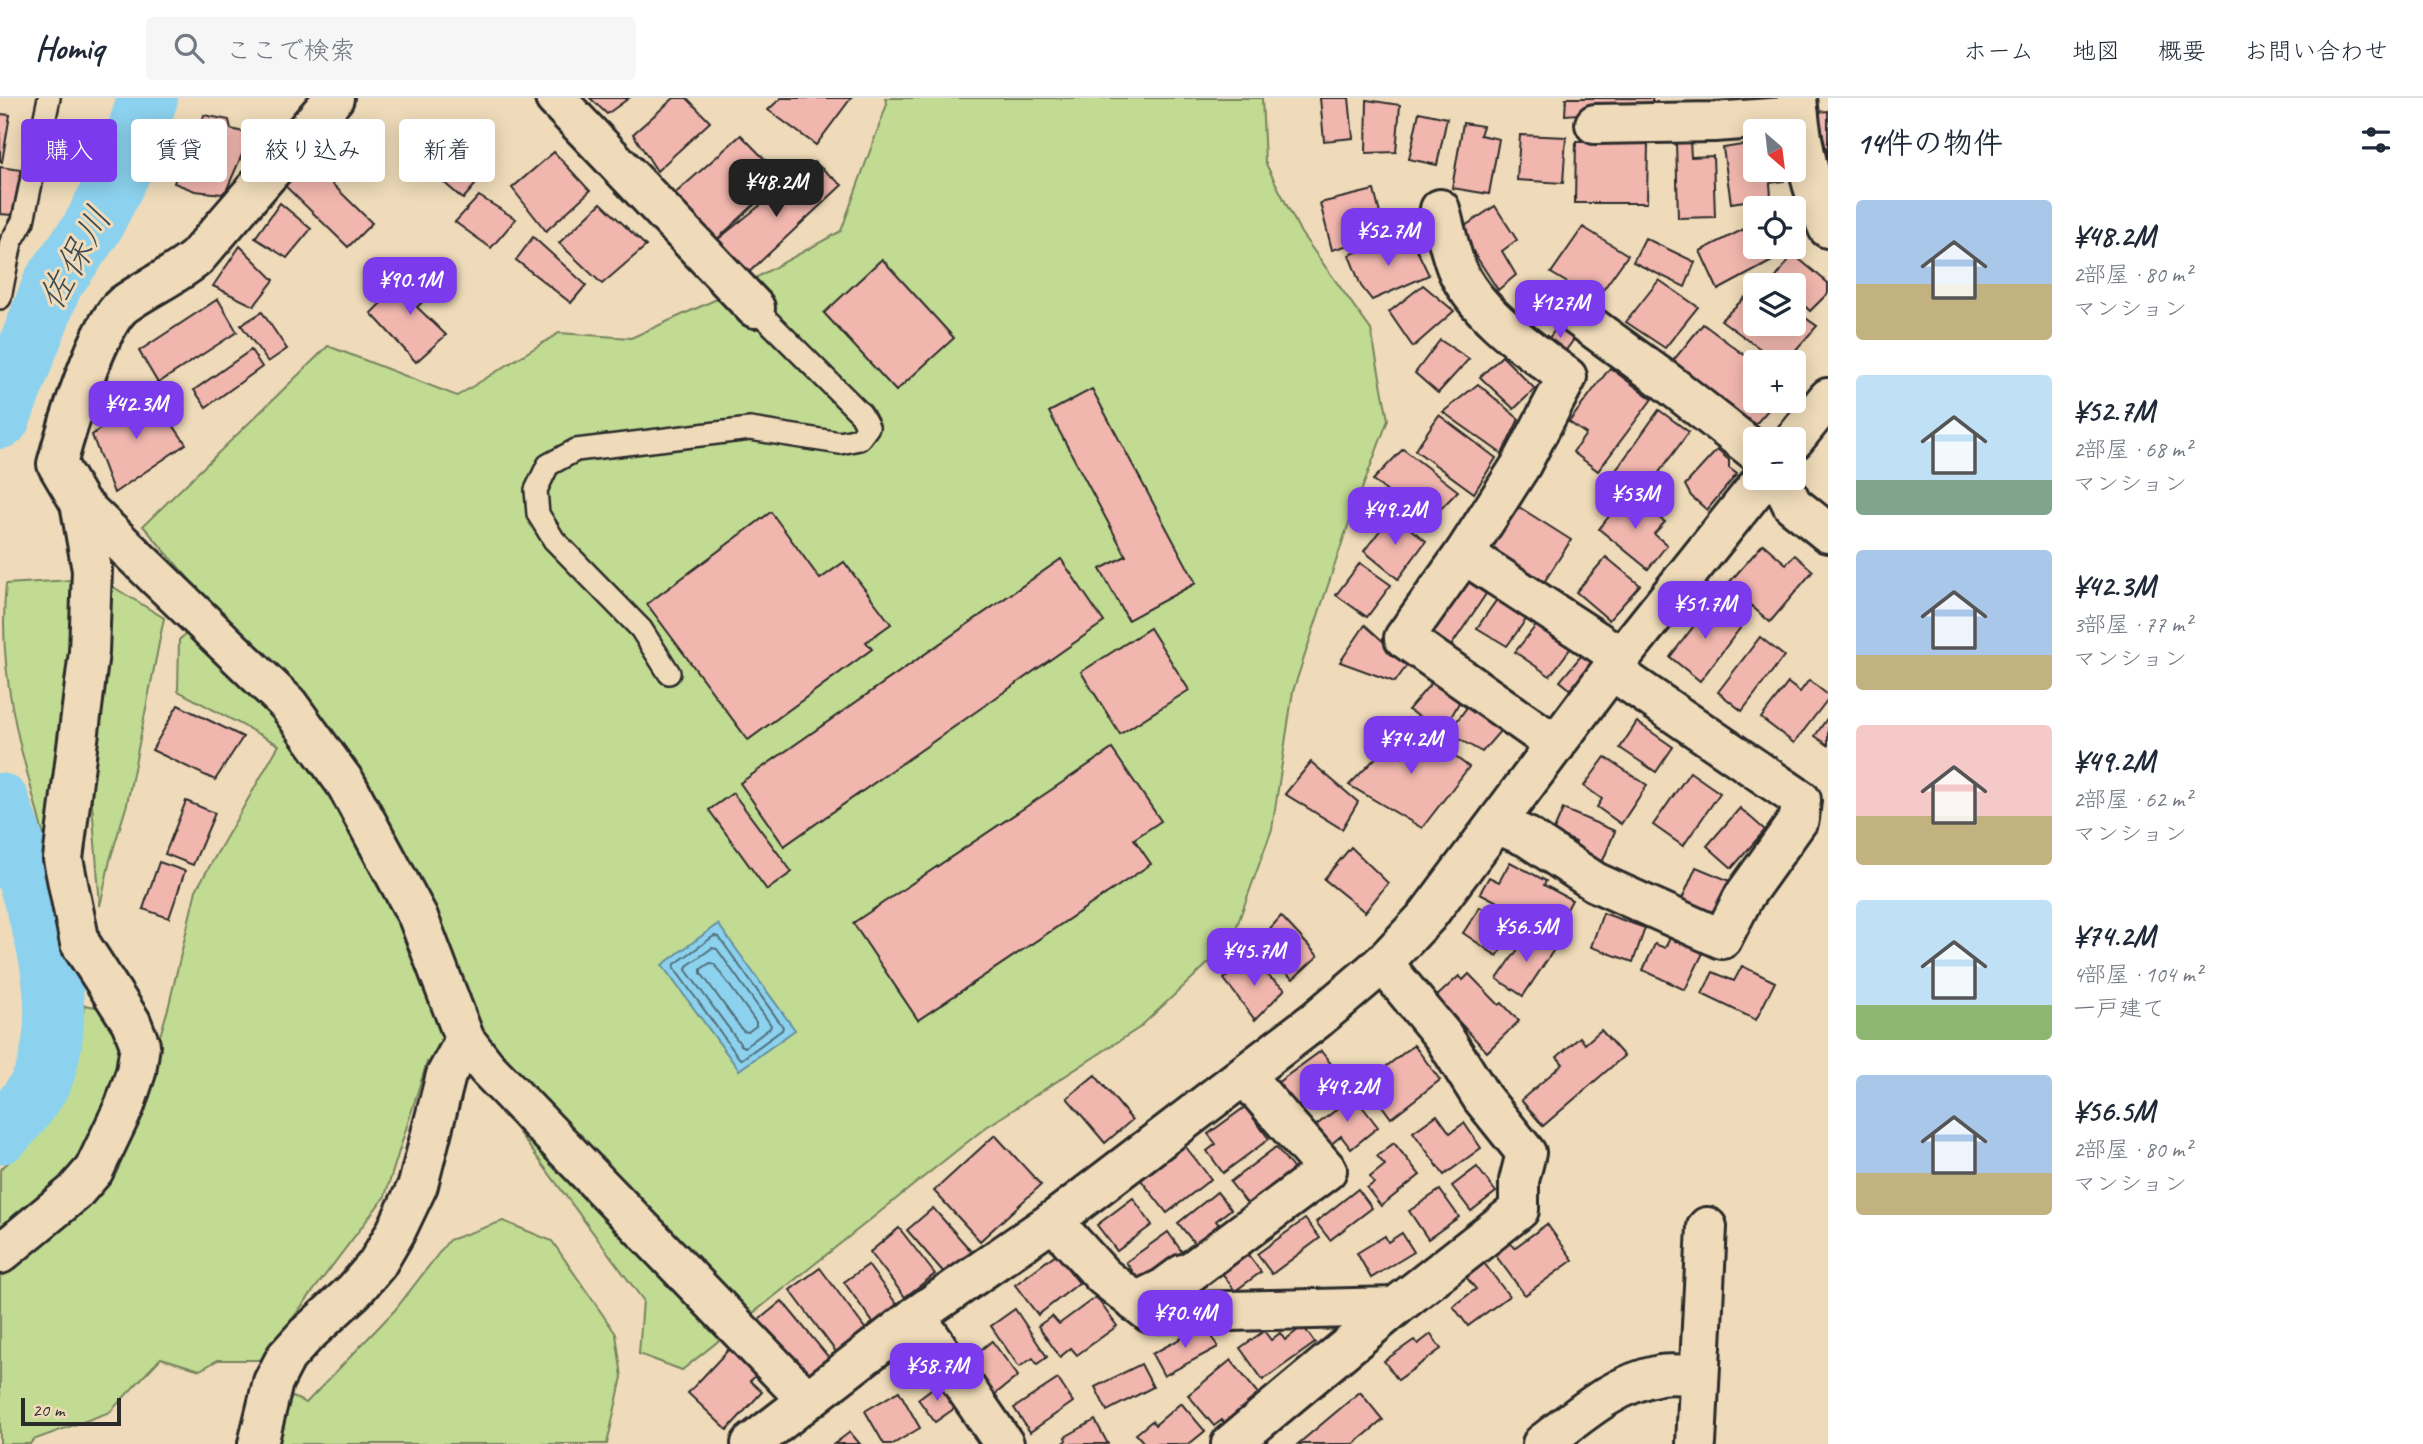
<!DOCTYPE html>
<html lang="ja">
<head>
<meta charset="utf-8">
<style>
  :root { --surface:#fff; --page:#f6f6f7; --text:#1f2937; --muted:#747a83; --line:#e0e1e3; --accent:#7c3aed }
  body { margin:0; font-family:Caveat,"Klee One",sans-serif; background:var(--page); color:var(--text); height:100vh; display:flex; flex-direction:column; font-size:26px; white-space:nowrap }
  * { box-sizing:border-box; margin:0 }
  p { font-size:23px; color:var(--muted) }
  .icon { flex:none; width:38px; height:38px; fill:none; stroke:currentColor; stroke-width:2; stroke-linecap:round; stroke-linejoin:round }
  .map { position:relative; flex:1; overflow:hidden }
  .side { display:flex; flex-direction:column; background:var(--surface); width:595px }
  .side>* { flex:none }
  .banner { position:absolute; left:21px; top:21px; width:665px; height:63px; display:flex; gap:14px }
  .needle { width:46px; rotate:152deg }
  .fabs { position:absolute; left:1743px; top:21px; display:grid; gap:14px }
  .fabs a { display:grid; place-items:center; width:63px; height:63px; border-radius:7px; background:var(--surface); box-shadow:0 4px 18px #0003; font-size:35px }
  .scale { position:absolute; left:21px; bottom:18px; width:100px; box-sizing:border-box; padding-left:7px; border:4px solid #2b2b2b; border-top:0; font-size:19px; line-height:24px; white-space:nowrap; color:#2b2b2b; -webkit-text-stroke:5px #efdbb9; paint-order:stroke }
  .price { position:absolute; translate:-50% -60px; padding:0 16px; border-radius:14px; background:var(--accent); color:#fff; font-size:23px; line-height:46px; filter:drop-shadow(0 2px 4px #0008) }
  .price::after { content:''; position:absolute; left:50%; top:42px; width:21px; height:16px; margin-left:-10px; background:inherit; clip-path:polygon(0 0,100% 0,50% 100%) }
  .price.current { background:#222; color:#fff }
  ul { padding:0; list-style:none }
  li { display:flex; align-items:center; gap:21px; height:175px; padding:0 28px }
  li span { display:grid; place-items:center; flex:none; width:196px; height:140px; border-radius:7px; color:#555 }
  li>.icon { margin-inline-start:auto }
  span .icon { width:84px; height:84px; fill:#fffc; stroke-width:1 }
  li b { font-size:30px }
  h2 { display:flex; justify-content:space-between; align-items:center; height:84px; padding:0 28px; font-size:30px }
  .pill { padding:0 24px; border-radius:7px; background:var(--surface); box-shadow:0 4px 18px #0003; font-size:24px; line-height:63px }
  .pill.current { background:var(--accent); color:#fff }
  header { display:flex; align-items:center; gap:42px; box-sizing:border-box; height:98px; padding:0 35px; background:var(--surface); border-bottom:2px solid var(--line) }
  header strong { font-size:33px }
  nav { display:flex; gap:38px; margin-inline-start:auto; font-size:24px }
  .search { width:490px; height:63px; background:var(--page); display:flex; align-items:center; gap:18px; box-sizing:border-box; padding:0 24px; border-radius:7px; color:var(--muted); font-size:26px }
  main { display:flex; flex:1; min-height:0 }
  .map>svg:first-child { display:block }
</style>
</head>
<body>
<header>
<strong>Homiq</strong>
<div class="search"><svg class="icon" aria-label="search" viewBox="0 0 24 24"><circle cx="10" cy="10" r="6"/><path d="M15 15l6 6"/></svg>ここで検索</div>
<nav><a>ホーム</a><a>地図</a><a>概要</a><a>お問い合わせ</a></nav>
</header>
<main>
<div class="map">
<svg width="1828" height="1346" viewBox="0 0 1828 1346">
  <rect width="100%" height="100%" fill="#efdbb9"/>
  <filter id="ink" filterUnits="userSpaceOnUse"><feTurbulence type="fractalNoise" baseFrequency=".0143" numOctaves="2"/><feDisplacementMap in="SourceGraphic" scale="14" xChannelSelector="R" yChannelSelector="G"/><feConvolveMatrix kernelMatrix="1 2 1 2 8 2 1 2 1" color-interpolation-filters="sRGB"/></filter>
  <g filter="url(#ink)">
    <g fill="#c1db92" stroke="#76835e" stroke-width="2">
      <path d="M885,0h377l3,64 36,71 70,97 17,90 -43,114 -52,157 -21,138 -41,113 -92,86 -154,100 -303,242 -43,-16 4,-54 -164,-221 -52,-17 -42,134 -124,164h-43l-18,10 -39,-12 -51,54 -77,28 -3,4h-30v-171l7,-4 134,-168 28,-96 27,-115 83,-145 -101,-54 1,-51 35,-32 -71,-82 185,-180 129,50 102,-63 72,5 86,-39 124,-68 46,-127z"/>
      <path d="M71,482l4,74 -27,199c-9,-34 -18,-69 -27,-104 -13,-55 -21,-108 -15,-165z"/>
      <path d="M110,487l54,33 -37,186 -17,56 -10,46 -12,-153z"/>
      <path d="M84,907l18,3 20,30v24l-25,71 -25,34 -26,27 -46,39v-63c9,-9 20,-17 28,-26 33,-39 52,-89 56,-139z"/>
      <path d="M503,1123l49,20 64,93 6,43 -15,67h-338l15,-51 22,10 89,-93 54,-70z"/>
    </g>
    <path fill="#8cd2ee" stroke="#658fa0" stroke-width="2" d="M718,826l77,106 -56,40 -77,-105z"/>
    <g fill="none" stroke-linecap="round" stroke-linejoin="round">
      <g stroke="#526e79" stroke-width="2">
        <path d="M714,838l5,1 64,90 -1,3 -40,29 -3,-1 -65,-90 1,-4z"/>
        <path d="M712,850l5,1 54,76 -1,3 -25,19 -4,-2 -55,-75 1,-4z"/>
        <path d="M710,865l4,1 42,58v4l-8,6 -5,-1 -42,-58v-4z"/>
      </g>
      <g stroke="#8cd2ee" stroke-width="60">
        <path d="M0,321l53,-136 39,-55 36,-71 20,-59"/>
        <path d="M0,705c28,82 74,183 45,270 -7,19 -30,48 -45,61"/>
      </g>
    </g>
    <g fill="#f1b7ae" stroke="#2b2b2b" stroke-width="2">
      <path d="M590,0h39l-22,16z"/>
      <path d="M674,0h13l23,24 -53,49 -24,-37z"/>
      <path d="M781,0h70l-35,47 -48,-35z"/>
      <path d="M1320,0h29l4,40 -29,3z"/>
      <path d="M1566,0h86l1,11 -88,6z"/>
      <path d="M1367,2l33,5 -4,47 -30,1z"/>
      <path d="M1828,13v46l-11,-45z"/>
      <path d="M1419,14l28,6 -10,47 -28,-6z"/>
      <path d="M0,16l10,1 -8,47 -2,-1z"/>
      <path d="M204,17l25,5 2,9 20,5 -24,55 -5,5 -27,-3 -21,-8 19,-57 8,2z"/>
      <path d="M51,24l32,3 -4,35 -34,-2z"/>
      <path d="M1463,25l20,3 -3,9 19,4 -10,55 -37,-6z"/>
      <path d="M446,34l41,39 -24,28 -45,-39z"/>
      <path d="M741,37l42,43 -71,66 -42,-46z"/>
      <path d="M1520,37l46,2 -3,46 -46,-3z"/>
      <path d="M1576,43l72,1 -1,61h-72z"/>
      <path d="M1676,43h14l1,16 22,-1 2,61 -37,1z"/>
      <path d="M1755,45v27h27l2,11 -14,2 1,14 -40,6 -8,-55z"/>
      <path d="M554,54l36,39 -44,40 -34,-43z"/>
      <path d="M307,61l65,64 -24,24 -70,-68z"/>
      <path d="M814,64l28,23 -97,91 -33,-32z"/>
      <path d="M0,69l21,3 -9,45 -12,-1z"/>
      <path d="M1374,92l11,44 -53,16 -12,-47z"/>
      <path d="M479,98l37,23 -25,29 -36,-26z"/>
      <path d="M280,105l31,26 -24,29 -32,-20z"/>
      <path d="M601,105l45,43 -44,38 -43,-41z"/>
      <path d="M1495,108l22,34 -15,11 14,24 -18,15 -39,-60z"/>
      <path d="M1752,127l3,5v17h9l8,14 -54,29 -18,-39z"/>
      <path d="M1583,129l45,28 -32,45 -45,-27z"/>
      <path d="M533,139l53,48 -15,18 -55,-43z"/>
      <path d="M1645,140l50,24 -10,25 -52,-25z"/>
      <path d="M1382,144l5,8 26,-8 16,33 -57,25 -11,-14 -12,-31z"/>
      <path d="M240,148l34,34 -20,26 -41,-20z"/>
      <path d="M1793,156l35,29v10l-18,18 -16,-15v-11h-13l-6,-6z"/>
      <path d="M882,161l72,79 -58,53 -72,-78z"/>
      <path d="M414,172l22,19 -19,18 29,28 -30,27 -45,-49z"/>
      <path d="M1659,182l39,27 -33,41 -39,-26z"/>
      <path d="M1423,187l31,26 -41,36 -24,-35z"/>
      <path d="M1755,190v36h39v-14l23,16 -32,36h-7l-57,-42z"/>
      <path d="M218,201l19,33 -79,51 -19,-32z"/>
      <path d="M262,214l25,37 -19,13 -27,-37z"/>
      <path d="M1560,225l17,12 -16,22 -17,-12z"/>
      <path d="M1703,226l52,39v38h21l-21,24 -83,-63z"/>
      <path d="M1440,242l29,19 -31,34 -23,-20z"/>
      <path d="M251,252l11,17 -56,40 -12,-17z"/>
      <path d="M1502,258l33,33 -21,20 -34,-32z"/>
      <path d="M1610,270l42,31 -54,72 -25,-19 13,-18 -17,-12z"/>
      <path d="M1478,286l41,35 -17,35 -59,-42z"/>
      <path d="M1092,291l104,194 -68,37 -28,-51 26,-13 -77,-144z"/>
      <path d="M149,292l37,54 -72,49 -22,-58z"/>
      <path d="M1659,312l30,22 -46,62 -29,-21z"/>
      <path d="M1439,317l57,43 -22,35 -59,-43z"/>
      <path d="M1403,351l55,42 -32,33 -53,-44z"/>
      <path d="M1717,352l12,10v8l8,6 -30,36 -16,-14 -6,-11z"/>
      <path d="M1626,397l39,27 -11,12 13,11 -19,24 -49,-40z"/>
      <path d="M1519,409l52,33 -32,50 -57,-49 10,6z"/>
      <path d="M771,414l49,67 24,-17 47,62 -25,18 6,7 -124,91 -101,-136z"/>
      <path d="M1392,417l34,26 -28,38 -34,-28z"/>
      <path d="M1763,446l23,20 9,-9 18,16 -43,51 -43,-37z"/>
      <path d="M1606,459l34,28 -31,35 -33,-28z"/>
      <path d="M1061,461l43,63 -320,224 -44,-63z"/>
      <path d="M1360,465l31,22 -24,32 -31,-22z"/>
      <path d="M1455,475l31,21 -37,55 -31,-23z"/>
      <path d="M1498,500l29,20 -20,28 -30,-18z"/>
      <path d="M1708,504l33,25 -41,54 -30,-24 26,-34 -3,-3z"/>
      <path d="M1538,525l35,22 -23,31 -35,-24z"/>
      <path d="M1365,527l43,39 -13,18 -55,-20z"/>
      <path d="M1150,530l39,62 -69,44 -39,-62z"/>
      <path d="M1760,539l24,19 -42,55 -24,-19z"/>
      <path d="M1586,552l19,15 -25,32 -20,-16z"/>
      <path d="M1809,582l19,15v4l-34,44 -33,-25 27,-35 12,9z"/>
      <path d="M1432,584l29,17 -17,31 -36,-20z"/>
      <path d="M178,607l65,32 -28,43 -63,-30z"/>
      <path d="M1468,608l33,24 -19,22 -34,-19z"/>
      <path d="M1828,619v28l-13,-9z"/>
      <path d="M1637,624l36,25 -17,25 -36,-24z"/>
      <path d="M1410,625l59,44 -47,61 -73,-43z"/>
      <path d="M1112,651l49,72 -27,18 17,25 -233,156 -65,-97z"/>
      <path d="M1605,659l42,28 -26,39 -24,-17 5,-8 -18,-13z"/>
      <path d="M1311,664l47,40 -16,27 -57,-35z"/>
      <path d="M1690,674l30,21 -37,53 -30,-21z"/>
      <path d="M733,695l59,79 -25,18 -58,-80z"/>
      <path d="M186,703l29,12 -22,52 -28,-11z"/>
      <path d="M1740,710l25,22 -33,38 -25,-22z"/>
      <path d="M1563,711l52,22 -13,32 -30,-13 4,-8 -23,-10z"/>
      <path d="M1351,749l37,36 -23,29 -41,-33z"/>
      <path d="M159,764l26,9 -16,47 -26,-9z"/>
      <path d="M1510,764l36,19 -2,4 28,15 -17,32 -75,-39 9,-16 10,5z"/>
      <path d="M1696,769l34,14 -14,33 -34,-15z"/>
      <path d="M1480,809l35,23 -18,26 -34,-23z"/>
      <path d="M1603,815l42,15 -12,34 -42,-15z"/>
      <path d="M1281,818l37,40 -25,23 -40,-31z"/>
      <path d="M1530,834l25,16 -32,48 -26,-17z"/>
      <path d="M1671,838l33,15 -19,39 -42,-20 12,-26 10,4z"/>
      <path d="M1247,862l38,29 -30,31 -31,-41z"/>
      <path d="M1742,868l33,16 -19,38 -54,-26 11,-22 21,9z"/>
      <path d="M1469,876l30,31 3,-2 17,18 -32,31 -51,-55 23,-21 4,4z"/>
      <path d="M1601,932l23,26 -81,70 -22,-26 42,-36 -6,-7 23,-20 5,7z"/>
      <path d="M1414,947l26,35 -49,38 -26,-35z"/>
      <path d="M1321,953l24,31 -18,14 -5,-7 -26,19 -19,-25z"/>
      <path d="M1095,977l37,45 -27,23 -38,-45z"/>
      <path d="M1354,998l24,31 -27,22 -10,-13 -12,10 -15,-19z"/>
      <path d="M1245,1009l24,32 -46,34 -16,-22 9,-7 -8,-10z"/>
      <path d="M1437,1017l13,18 14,-10 17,25 -37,27 -31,-43z"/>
      <path d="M995,1037l46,50 -61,56 -46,-50z"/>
      <path d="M1394,1045l26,32 -39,31 -14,-18 7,-5 -4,-6 15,-12 -8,-9z"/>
      <path d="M1185,1048l26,33 -44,34 -26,-33z"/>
      <path d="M1276,1049l20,25 -46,35 -20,-25z"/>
      <path d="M1477,1069l19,25 -25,19 -19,-25z"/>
      <path d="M1358,1091l14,19 -42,32 -14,-18z"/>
      <path d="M1440,1092l19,27 -31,22 -19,-28z"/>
      <path d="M1217,1094l14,17 -15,12 7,9 -24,19 -21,-26z"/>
      <path d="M1133,1100l19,27 -35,26 -20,-26z"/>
      <path d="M933,1110l39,44 -26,23 -39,-45z"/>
      <path d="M1305,1121l15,19 -48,36 -15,-20z"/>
      <path d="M1547,1126l26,36 -48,35 -35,-47 16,-12 8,12z"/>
      <path d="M899,1130l36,46 -30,23 -35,-45z"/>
      <path d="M1168,1134l19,27 -45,26 -16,-23z"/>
      <path d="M1402,1135l12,19 -43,26 -14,-25 28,-17 3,6z"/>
      <path d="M1246,1154l15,20 -26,19 -15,-21z"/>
      <path d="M1056,1156l23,29 -41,32 -23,-30z"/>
      <path d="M1484,1165l25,33 -41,30 -15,-20 23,-17 -10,-12z"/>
      <path d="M868,1167l30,41 -24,18 -30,-42z"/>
      <path d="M820,1170l47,63 -30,22 -47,-63z"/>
      <path d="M1096,1199l21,29 -40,29 -6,-7 -11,9 -22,-31 14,-10 7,8z"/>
      <path d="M782,1203l49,59 -27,22 -49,-59z"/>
      <path d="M1015,1211l32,48 -10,7 -4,-6 -14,9 -28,-41z"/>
      <path d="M1206,1227l12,22 -54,29 -12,-22z"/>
      <path d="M1303,1228l12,17 -52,37 -23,-32 24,-17 7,9 9,-7 5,7z"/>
      <path d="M1431,1236l10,15 -43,31 -14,-19 30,-21 4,4z"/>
      <path d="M992,1243l26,35 -24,19 -32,-43 11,-8 5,8z"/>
      <path d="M730,1250l28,26 -8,7 12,11 -35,38 -39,-37z"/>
      <path d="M1231,1262l29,36 -35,28 -3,-4 -8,6 -26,-31z"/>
      <path d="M1141,1266l12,23 -46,24 -12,-24z"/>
      <path d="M1058,1281l15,23 -43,30 -16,-24z"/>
      <path d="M938,1286l17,24 -20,14 -17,-23z"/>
      <path d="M899,1293l21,37 -27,16h-9l-19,-33z"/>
      <path d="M1360,1294l23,28 -29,24h-56z"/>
      <path d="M1181,1305l24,28 -16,13h-44l-9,-10 16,-13 3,4z"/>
      <path d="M1095,1322l13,24h-45l3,-4 -1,-3z"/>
      <path d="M850,1334l10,12h-26z"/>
    </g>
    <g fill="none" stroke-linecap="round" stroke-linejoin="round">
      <defs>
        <g id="lane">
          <path d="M0,200l11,-56 12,-21 26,-123"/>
          <path d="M669,575l-28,-44 -87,-89 -16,-26 -2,-24 12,-25 28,-15 174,-21 90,14 19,-4 9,-12 -7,-13 -106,-106"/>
        </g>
        <g id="street">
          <path d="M334,0l-138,160c-23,19 -50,30 -73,47 -25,20 -57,125 -66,159l23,39 208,201 58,80 72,133 47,123 22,28 320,332"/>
          <path d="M555,0l200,210"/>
          <path d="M1797,0c4,45 13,89 31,130"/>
          <path d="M1595,26l119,-2 85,-6"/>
          <path d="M1440,111c5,19 9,39 16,58 18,45 73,82 111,110l-46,88 -57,89 -60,84 152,107"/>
          <path d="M1563,208l104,76 88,69"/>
          <path d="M1794,342l34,-42"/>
          <path d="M1780,380l12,26 36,29"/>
          <path d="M1464,456l157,103"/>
          <path d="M1497,726l30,13 68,45 127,57 22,-43 55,-77 2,-19 -190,-130"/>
          <path d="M1053,1123l50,55 47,37 245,-6"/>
          <path d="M0,1156l74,-61 20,-23 31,-65 11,-33 4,-27 -9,-23 -51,-79 -17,-84 26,-207 3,-82 -12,-67"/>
          <path d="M1135,1204l29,-14 19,-14 6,-1 138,-103 -83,-95"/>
          <path d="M916,1218l88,128"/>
          <path d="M258,1346l15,-62 13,-25 20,-22 48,-44 23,-27 18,-31 23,-48 28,-110 19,-35"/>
          <path d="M751,1346l165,-128 137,-95 263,-201 67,-57 44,-47 194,-259 143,-179"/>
          <path d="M1231,1346l164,-137 124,-97v-29l7,-28 -44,-55 -39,-62 -60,-73"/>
          <path d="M1542,1346c37,-28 71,-60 118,-69 12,-2 26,0 39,1"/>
          <path d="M1696,1346l11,-217"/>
        </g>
      </defs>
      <use href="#lane" stroke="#2b2b2b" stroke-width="26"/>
      <use href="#street" stroke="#2b2b2b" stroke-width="44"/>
      <use href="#lane" stroke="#efdbb9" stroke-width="21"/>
      <use href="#street" stroke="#efdbb9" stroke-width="38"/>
    </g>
  </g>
  <g text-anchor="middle" stroke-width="6" stroke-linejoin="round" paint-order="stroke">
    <g font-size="37" font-style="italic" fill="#3e4c52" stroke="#efdbb9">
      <text transform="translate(74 160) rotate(-61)" y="13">佐保川</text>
    </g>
  </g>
</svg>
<div class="fabs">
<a><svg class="needle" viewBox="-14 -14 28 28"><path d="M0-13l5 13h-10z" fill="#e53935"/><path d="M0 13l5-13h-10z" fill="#747a83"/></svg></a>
<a><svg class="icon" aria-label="locate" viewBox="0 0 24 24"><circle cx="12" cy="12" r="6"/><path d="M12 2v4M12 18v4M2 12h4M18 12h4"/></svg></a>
<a><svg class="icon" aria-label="layers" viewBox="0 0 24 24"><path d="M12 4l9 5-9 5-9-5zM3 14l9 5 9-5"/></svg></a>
<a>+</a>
<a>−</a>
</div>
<div class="scale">20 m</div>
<b class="price current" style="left:776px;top:121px">¥48.2M</b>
<b class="price" style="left:1388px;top:170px">¥52.7M</b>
<b class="price" style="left:410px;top:219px">¥90.1M</b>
<b class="price" style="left:1560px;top:242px">¥127M</b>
<b class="price" style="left:136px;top:343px">¥42.3M</b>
<b class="price" style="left:1635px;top:433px">¥53M</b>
<b class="price" style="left:1395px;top:449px">¥49.2M</b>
<b class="price" style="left:1705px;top:543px">¥51.7M</b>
<b class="price" style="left:1411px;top:678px">¥74.2M</b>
<b class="price" style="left:1526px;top:866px">¥56.5M</b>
<b class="price" style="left:1254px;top:890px">¥45.7M</b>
<b class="price" style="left:1347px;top:1026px">¥49.2M</b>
<b class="price" style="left:1185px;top:1252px">¥70.4M</b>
<b class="price" style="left:937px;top:1305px">¥58.7M</b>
<div class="banner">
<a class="pill current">購入</a>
<a class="pill">賃貸</a>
<a class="pill">絞り込み</a>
<a class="pill">新着</a>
</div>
</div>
<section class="side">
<h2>14件の物件<svg class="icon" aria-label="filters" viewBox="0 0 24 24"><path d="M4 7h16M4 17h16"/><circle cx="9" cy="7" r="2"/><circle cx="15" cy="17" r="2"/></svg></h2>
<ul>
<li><span style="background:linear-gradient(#a9c7e8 60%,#c2b280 0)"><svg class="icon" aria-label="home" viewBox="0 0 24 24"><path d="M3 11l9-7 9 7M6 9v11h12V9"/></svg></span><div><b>¥48.2M</b><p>2部屋 · 80 m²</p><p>マンション</p></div></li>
<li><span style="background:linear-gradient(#bfe0f5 75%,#7fa58c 0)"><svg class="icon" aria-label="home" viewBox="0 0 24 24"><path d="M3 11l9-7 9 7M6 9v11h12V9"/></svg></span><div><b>¥52.7M</b><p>2部屋 · 68 m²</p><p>マンション</p></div></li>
<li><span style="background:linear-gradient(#a9c7e8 75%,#c2b280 0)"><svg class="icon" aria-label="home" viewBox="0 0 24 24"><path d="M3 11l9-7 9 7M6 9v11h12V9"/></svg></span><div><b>¥42.3M</b><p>3部屋 · 77 m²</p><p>マンション</p></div></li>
<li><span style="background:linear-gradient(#f6c9c9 65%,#c2b280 0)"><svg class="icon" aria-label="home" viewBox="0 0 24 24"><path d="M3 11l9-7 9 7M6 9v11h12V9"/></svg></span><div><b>¥49.2M</b><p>2部屋 · 62 m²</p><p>マンション</p></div></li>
<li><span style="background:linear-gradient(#bfe0f5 75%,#8fb573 0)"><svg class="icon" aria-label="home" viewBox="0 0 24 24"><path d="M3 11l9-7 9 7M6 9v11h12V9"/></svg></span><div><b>¥74.2M</b><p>4部屋 · 104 m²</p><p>一戸建て</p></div></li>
<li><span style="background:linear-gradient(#a9c7e8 70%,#c2b280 0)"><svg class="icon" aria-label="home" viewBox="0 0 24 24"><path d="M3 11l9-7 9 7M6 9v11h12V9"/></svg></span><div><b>¥56.5M</b><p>2部屋 · 80 m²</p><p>マンション</p></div></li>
</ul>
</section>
</main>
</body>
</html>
